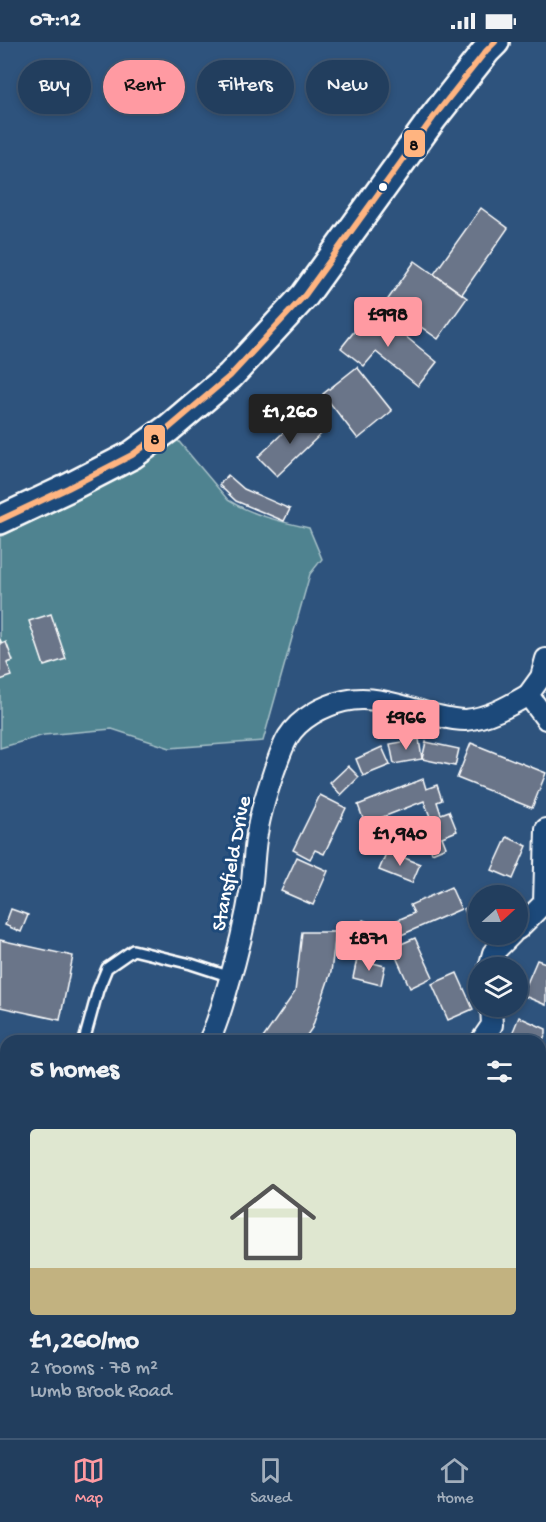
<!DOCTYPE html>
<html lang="en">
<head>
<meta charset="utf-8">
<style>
  :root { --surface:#223e5e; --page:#2e4967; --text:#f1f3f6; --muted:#a2aebc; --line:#3f5773; --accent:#ff9aa2 }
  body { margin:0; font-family:"Gochi Hand",sans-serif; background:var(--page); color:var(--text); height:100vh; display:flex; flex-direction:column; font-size:22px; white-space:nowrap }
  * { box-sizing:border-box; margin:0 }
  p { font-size:20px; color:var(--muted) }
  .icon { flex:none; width:33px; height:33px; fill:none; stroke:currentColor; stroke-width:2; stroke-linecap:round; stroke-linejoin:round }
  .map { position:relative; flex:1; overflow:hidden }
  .sheet { position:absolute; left:0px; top:993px; width:546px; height:404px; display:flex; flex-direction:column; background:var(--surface); border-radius:18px 18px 0 0; box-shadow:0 3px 9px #0003,0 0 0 2px var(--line) }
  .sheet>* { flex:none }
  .guide { position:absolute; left:18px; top:18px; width:510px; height:54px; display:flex; gap:12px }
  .needle { width:39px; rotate:69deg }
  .buttons { position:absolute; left:468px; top:843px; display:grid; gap:12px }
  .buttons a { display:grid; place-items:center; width:60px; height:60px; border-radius:50%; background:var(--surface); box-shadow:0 3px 9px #0003,0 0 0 2px var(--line); font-size:30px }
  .price { position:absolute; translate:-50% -51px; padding:0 14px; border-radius:6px; background:var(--accent); color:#111; font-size:20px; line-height:39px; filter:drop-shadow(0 2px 3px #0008) }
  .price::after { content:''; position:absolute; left:50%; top:36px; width:18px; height:14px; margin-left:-9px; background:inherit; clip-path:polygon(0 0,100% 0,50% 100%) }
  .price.selected { background:#222; color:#fff }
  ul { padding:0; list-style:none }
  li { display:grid; align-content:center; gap:12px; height:318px; padding:0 30px }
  li span { display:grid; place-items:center; height:186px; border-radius:6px; color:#555 }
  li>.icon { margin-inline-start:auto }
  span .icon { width:108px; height:108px; fill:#fffc; stroke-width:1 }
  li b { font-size:26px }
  h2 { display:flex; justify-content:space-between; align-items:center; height:72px; padding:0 30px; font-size:26px }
  .pill { padding:0 21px; border-radius:27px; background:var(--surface); box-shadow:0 3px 9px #0003,0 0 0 2px var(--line); font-size:21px; line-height:54px }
  .pill.selected { background:var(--accent); color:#111 }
  .status { display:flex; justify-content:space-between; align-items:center; height:42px; padding:0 30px; background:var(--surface); direction:ltr }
  .status svg { height:16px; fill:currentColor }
  .tab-bar { display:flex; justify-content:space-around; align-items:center; height:84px; border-top:2px solid var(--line); background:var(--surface); font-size:16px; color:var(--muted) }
  .tab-bar a { display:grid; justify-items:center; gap:3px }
  .tab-bar .selected { color:var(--accent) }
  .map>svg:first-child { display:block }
</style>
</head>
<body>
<div class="status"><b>07:12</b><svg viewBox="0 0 49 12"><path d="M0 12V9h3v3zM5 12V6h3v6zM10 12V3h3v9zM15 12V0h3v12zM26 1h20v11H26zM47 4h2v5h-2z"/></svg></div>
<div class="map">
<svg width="546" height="1396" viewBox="0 0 546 1396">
  <rect width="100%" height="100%" fill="#2e537d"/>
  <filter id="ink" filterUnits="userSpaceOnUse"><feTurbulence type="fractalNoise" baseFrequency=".0167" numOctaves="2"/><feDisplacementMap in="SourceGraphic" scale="12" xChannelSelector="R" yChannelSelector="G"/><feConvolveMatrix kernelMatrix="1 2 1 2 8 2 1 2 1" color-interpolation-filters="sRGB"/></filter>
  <g filter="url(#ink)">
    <g fill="#4f8390" stroke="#a7c1c8" stroke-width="1.5">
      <path d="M175,395l53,63c24,15 54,22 81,28l13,31 -12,15 -47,167 -93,7 -58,-19 -68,6 -44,13v-211l83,-40z"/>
      <path d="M540,1359l6,2v35h-58l2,-5 50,-1z"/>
      <path d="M0,1361l6,2v27l22,1 -2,5h-26z"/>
    </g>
    <g fill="#6a7589" stroke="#fff" stroke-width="1.5">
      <path d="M481,166l27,20 -46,66 -28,-20z"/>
      <path d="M415,219l52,37 -29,41 -52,-37z"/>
      <path d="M372,267l65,53 -19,24 -42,-34 -12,14 -23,-18z"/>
      <path d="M357,325l35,44 -34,28 -35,-45z"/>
      <path d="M302,372l19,20 -44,42 -19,-19z"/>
      <path d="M228,433l16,14 46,20 -6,12 -48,-20 -17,-16z"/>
      <path d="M51,572l15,45 -22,7 -15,-45z"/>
      <path d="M0,597l2,5 4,-2 7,19 -6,2 5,13 -12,4z"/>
      <path d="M419,697l3,20 -28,5 -4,-20z"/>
      <path d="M426,700l33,7 -4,17 -33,-7z"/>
      <path d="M471,701l75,30 -14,35 -75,-30z"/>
      <path d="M382,705l8,18 -27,11 -7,-17z"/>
      <path d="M348,724l11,11 -18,18 -11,-12z"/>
      <path d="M423,737l3,10 11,-4 5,15 -5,2 4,12 8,-3 8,20 -15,6 4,10 -14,6 -8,-22 10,-4 -10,-26 -59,23 -7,-19z"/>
      <path d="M320,753l26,13 -22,46 -9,-4 -5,9 -17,-9z"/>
      <path d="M507,795l20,9 -14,33 -21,-9z"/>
      <path d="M387,809l33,13 -8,19 -33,-13z"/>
      <path d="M297,815l31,14 -15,34 -32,-14z"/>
      <path d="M451,845l10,22 -62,27 -6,-14 21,-9 -4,-8z"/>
      <path d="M478,861v27l-4,2 -10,-23z"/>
      <path d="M11,867l17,6 -7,17 -16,-7z"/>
      <path d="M363,878l29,12 -9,20 -28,-13z"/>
      <path d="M302,890h34l-5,40 -19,56 -9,13h-36l-4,-3 32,-46z"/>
      <path d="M415,896l18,39 -23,11 -18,-40z"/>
      <path d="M0,898l73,16 -13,64 -60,-13z"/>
      <path d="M357,917l28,7 -4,19 -28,-7z"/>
      <path d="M537,918l9,3v42l-24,-10z"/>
      <path d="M457,931l16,36 -25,11 -16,-36z"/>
      <path d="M519,975l27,12v4l-6,13v-5h-31z"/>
      <path d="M334,992l15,7h-18z"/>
      <path d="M6,1280v36l-6,-2z"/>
      <path d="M100,1390h28l-2,6h-28z"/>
    </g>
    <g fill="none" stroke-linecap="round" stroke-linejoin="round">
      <defs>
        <g id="lane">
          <path d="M84,999l14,-51 9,-22 26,-18 58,14 40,13"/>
          <path d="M0,1070l6,-1"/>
        </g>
        <g id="street">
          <path d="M546,617l-5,18 -13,18 18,24"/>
          <path d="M518,887l26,-26 2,-74"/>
          <path d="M489,926l4,-15 19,-19"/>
          <path d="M209,999c8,-17 13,-34 18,-52 11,-35 19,-70 25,-107 2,-18 2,-36 6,-54 3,-19 10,-38 16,-57 4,-11 8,-24 14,-34 12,-19 35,-31 56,-36 30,-7 61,6 90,14 9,2 21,5 31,5 23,-2 44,-14 63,-25"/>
          <path d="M481,999l11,-16 -1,-19"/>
          <path d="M0,1151l6,2"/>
          <path d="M540,1297l6,-9"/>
          <path d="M0,1339l6,2"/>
          <path d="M540,1347l6,1"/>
          <path d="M422,1390l8,6"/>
          <path d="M57,1396l2,-6"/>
          <path d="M474,1396l1,-6"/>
        </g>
        <path id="secondary" d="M0,478l68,-32 64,-33 37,-27 61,-52 75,-81 128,-177 53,-67 9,-9"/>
      </defs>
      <use href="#lane" stroke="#fff" stroke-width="14"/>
      <use href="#street" stroke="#fff" stroke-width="24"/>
      <use href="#secondary" stroke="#fff" stroke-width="32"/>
      <use href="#lane" stroke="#1f4a7a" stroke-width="9"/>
      <use href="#street" stroke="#1f4a7a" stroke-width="20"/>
      <use href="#secondary" stroke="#1f4a7a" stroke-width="27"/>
      <defs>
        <path id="bus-1" d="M0,478l68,-32 64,-33 37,-27 61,-52 75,-81 128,-177 53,-67 9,-9"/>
      </defs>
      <use href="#bus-1" stroke="#1f4a7a" stroke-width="10"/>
      <use href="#bus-1" stroke="#ffb480" stroke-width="6"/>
    </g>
  </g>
  <circle fill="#fff" stroke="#1f4a7a" stroke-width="2" cx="383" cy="145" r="5"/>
  <g text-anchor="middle" stroke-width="6" stroke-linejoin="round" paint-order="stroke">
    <g font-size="21" fill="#fff" stroke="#1f4a7a">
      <text transform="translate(230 821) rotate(-79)" y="7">Stansfield Drive</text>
    </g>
  </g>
  <g stroke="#1f4a7a" stroke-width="2">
    <rect x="403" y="87" width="23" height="29" rx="6" fill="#ffb480"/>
    <rect x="143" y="382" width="23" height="29" rx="6" fill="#ffb480"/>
  </g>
  <g font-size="16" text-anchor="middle" font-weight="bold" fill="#111">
    <text x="414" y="108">8</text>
    <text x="155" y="402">8</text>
  </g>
</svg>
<div class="buttons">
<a><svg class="needle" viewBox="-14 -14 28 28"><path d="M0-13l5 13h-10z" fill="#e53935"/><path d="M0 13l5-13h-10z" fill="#a2aebc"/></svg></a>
<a><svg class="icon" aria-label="layers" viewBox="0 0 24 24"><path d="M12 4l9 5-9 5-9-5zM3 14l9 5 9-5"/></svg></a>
</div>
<b class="price" style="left:388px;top:306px">£998</b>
<b class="price selected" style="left:290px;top:403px">£1,260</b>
<b class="price" style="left:406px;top:709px">£966</b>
<b class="price" style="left:400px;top:825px">£1,940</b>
<b class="price" style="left:369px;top:930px">£871</b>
<div class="guide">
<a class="pill">Buy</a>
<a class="pill selected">Rent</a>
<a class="pill">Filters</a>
<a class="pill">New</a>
</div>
<section class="sheet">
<h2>5 homes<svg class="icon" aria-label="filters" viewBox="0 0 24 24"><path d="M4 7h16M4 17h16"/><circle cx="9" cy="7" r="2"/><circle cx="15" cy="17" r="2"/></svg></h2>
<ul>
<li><span style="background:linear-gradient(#dfe7d0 75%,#c2b280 0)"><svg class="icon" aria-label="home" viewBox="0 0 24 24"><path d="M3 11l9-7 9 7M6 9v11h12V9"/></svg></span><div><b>£1,260/mo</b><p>2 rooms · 78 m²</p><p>Lumb Brook Road</p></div></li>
</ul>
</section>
</div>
<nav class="tab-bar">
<a class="selected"><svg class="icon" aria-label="map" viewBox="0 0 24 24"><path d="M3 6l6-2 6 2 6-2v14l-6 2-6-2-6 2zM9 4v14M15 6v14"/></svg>Map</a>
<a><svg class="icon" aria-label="saved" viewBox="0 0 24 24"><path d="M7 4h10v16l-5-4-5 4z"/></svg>Saved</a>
<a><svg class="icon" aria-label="home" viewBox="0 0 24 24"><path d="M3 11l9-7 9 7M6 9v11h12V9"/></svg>Home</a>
</nav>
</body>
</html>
